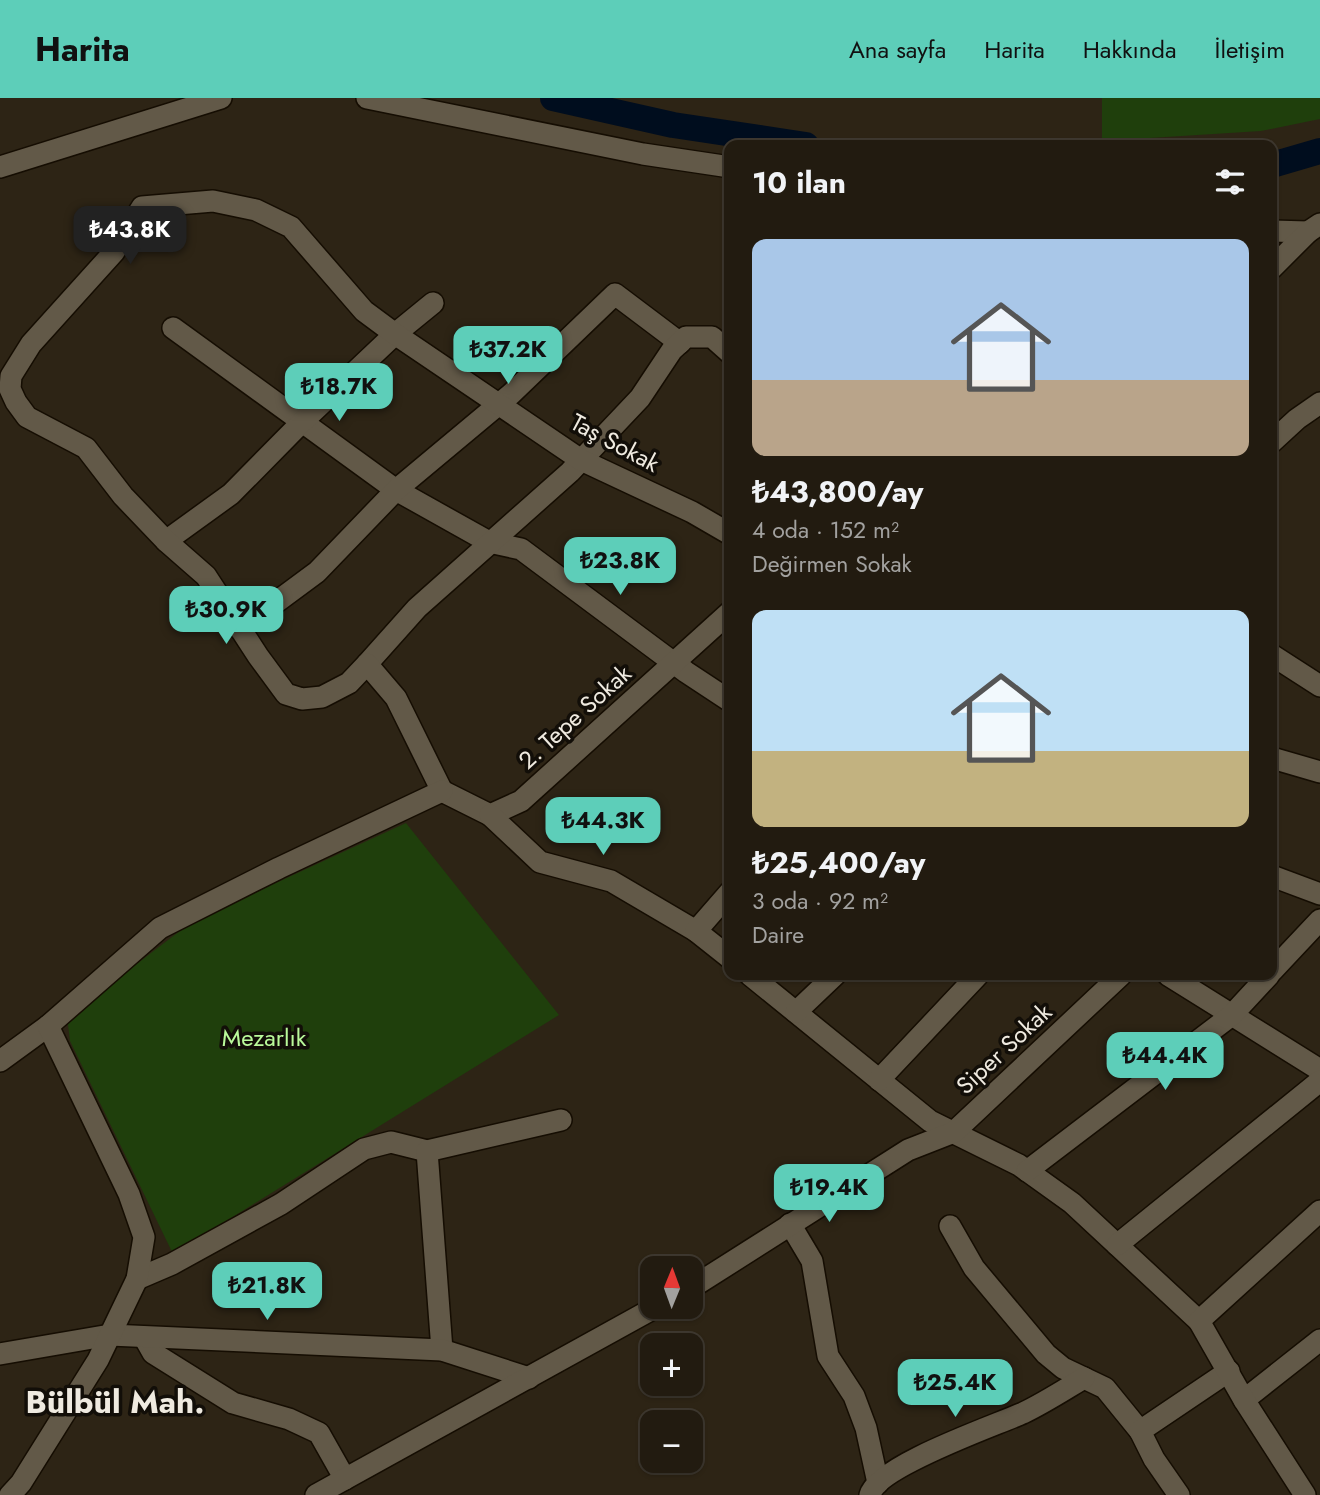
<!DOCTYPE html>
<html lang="tr">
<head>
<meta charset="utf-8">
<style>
  :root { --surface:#221b10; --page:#2a2419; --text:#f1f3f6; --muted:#a2a19f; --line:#3f3930; --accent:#5dceb9 }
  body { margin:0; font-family:Jost,sans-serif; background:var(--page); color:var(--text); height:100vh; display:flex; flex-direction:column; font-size:26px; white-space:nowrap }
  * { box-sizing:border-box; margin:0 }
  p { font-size:23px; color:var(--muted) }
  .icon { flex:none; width:38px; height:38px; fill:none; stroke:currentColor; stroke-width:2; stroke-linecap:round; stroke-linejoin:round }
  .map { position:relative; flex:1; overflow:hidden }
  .sheet { position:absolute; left:724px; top:42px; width:553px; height:840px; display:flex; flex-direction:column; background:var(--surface); border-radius:14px; box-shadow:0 2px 5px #0004,0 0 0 2px var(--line) }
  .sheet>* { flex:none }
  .needle { width:46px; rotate:1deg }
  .controls { position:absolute; left:640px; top:1158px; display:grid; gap:14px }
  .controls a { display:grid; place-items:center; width:63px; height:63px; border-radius:14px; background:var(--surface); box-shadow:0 2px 5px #0004,0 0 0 2px var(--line); font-size:35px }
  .price { position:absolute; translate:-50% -60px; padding:0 16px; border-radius:14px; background:var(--accent); color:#111; font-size:23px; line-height:46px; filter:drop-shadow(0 2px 4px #0008) }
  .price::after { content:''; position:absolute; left:50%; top:42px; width:21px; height:16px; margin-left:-10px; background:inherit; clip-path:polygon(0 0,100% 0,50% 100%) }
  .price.on { background:#222; color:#fff }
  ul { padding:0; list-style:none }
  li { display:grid; align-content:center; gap:14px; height:371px; padding:0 28px }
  li span { display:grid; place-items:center; height:217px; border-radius:14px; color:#555 }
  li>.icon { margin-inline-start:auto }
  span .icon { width:126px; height:126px; fill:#fffc; stroke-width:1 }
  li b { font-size:30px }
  h2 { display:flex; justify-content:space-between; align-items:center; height:84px; padding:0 28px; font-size:30px }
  header { display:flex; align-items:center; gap:42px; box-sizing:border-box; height:98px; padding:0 35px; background:var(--accent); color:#111 }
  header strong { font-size:33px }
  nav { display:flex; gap:38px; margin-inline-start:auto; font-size:24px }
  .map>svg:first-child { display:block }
</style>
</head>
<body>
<header>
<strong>Harita</strong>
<nav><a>Ana sayfa</a><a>Harita</a><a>Hakkında</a><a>İletişim</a></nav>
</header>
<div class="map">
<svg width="1320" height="1397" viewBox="0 0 1320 1397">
  <rect width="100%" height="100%" fill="#2d2415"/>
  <g fill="#1f3f0c">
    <path d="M1102,0h218v21l-59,12 -159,10z"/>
    <path d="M406,725l153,192 -386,239 -103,-213 -3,-24 126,-96z"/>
  </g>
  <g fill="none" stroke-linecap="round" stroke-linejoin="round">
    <g stroke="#000d1e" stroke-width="26">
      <path d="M553,0l120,27 133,20"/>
      <path d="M1272,67l48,-14"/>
    </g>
    <defs>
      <g id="minor">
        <path d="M367,0l276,56 87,13"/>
        <path d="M0,69l221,-69"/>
        <path d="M1272,133l36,1"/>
        <path d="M1272,170l36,-36 12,-8"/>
        <path d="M173,230l223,162 93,52 32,7 165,123 44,29"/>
        <path d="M1272,344l25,-23 23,-16"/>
        <path d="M166,443l65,-47 71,-72 93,-88 38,-31"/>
        <path d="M240,531l77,-57 79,-82 115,-96 104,-100 65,49"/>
        <path d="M1272,557l48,31"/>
        <path d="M367,566l50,-56 153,-136 70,-74 32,-48 14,-13h26l18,16"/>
        <path d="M1272,660l48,14"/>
        <path d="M442,693l-46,-93 -29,-34 -18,19 -27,14 -20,2 -16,-5 -28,-38 -52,-80 -40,-35 -43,-45 -37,-48 -59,-31 -11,-15 -6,-13 1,-13 20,-32 83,-92 28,-45 71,-6 43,9 35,17 73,84 31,23 186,126 111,52 38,22"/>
        <path d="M442,693l48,24 31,-14 209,-189"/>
        <path d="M490,717l50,47 71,19 85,50 34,27"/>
        <path d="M1272,778l48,18"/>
        <path d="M696,833l34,-39"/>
        <path d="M1272,873l48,-51"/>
        <path d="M750,877l180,146 89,44 53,38 127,118"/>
        <path d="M1168,877l152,95"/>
        <path d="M796,914l39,-37"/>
        <path d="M0,963l48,-35"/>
        <path d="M879,982l99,-105"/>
        <path d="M1027,1073l205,-156 37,-40"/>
        <path d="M790,1126l22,37 16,95 26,40 12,32 12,55"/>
        <path d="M950,1128l24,42 72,86 17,14 42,20 35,43"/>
        <path d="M1117,1147l203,-164"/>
        <path d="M137,1181l35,-15 109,-60 83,-55 27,-7 36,9"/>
        <path d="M691,1190l217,-138 46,-18 167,-157"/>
        <path d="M144,1239l9,16 80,50 56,16 30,14 26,46"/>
        <path d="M442,1252l-15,-199 134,-31"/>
        <path d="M0,1256l110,-19 332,15 87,28"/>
        <path d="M1244,1302l76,-60"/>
        <path d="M10,1397l11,-12 77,-123 39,-81 7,-42 -15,-43 -81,-168 112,-98 119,-60 163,-77"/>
        <path d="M316,1397l340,-188"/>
        <path d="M870,1397c7,-29 124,-69 153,-82 21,-10 41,-23 61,-35"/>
        <path d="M1179,1397l-25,-36 -14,-28 89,-60"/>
        <path d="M1305,1397l-61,-95 -45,-79 121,-110"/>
      </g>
    </defs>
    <use href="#minor" stroke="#150d02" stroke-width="24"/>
    <use href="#minor" stroke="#625948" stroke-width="21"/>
  </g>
  <g text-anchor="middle" stroke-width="7" stroke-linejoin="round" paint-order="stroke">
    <g font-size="24" fill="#efeae0" stroke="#120e08">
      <text transform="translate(615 345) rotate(28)" y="8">Taş Sokak</text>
      <text transform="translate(575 619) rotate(-42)" y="8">2. Tepe Sokak</text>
      <text transform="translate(1004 951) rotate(-43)" y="8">Siper Sokak</text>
    </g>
    <g font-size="24" fill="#b9f99a" stroke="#120e08">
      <text x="264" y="948">Mezarlık</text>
    </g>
    <g font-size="32" font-weight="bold" fill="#efeae0" stroke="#120e08">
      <text x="115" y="1315">Bülbül Mah.</text>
    </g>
  </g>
</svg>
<div class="controls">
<a><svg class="needle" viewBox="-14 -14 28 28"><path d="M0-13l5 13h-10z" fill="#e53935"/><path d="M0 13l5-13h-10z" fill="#a2a19f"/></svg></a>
<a>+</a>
<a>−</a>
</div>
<b class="price on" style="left:130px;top:168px">₺43.8K</b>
<b class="price" style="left:508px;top:288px">₺37.2K</b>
<b class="price" style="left:339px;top:325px">₺18.7K</b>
<b class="price" style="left:620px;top:499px">₺23.8K</b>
<b class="price" style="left:226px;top:548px">₺30.9K</b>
<b class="price" style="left:603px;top:759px">₺44.3K</b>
<b class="price" style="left:1165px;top:994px">₺44.4K</b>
<b class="price" style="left:829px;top:1126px">₺19.4K</b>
<b class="price" style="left:267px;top:1224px">₺21.8K</b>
<b class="price" style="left:955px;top:1321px">₺25.4K</b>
<section class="sheet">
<h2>10 ilan<svg class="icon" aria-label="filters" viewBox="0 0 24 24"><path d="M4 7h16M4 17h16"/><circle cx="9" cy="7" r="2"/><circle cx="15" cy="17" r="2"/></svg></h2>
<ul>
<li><span style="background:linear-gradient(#a9c7e8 65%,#b9a48a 0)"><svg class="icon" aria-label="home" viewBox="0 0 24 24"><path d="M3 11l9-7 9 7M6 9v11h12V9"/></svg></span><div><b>₺43,800/ay</b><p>4 oda · 152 m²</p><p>Değirmen Sokak</p></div></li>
<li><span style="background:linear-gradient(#bfe0f5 65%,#c2b280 0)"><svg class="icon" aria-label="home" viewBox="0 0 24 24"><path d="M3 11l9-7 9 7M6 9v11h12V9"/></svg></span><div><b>₺25,400/ay</b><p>3 oda · 92 m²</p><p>Daire</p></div></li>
</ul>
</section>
</div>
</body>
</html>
